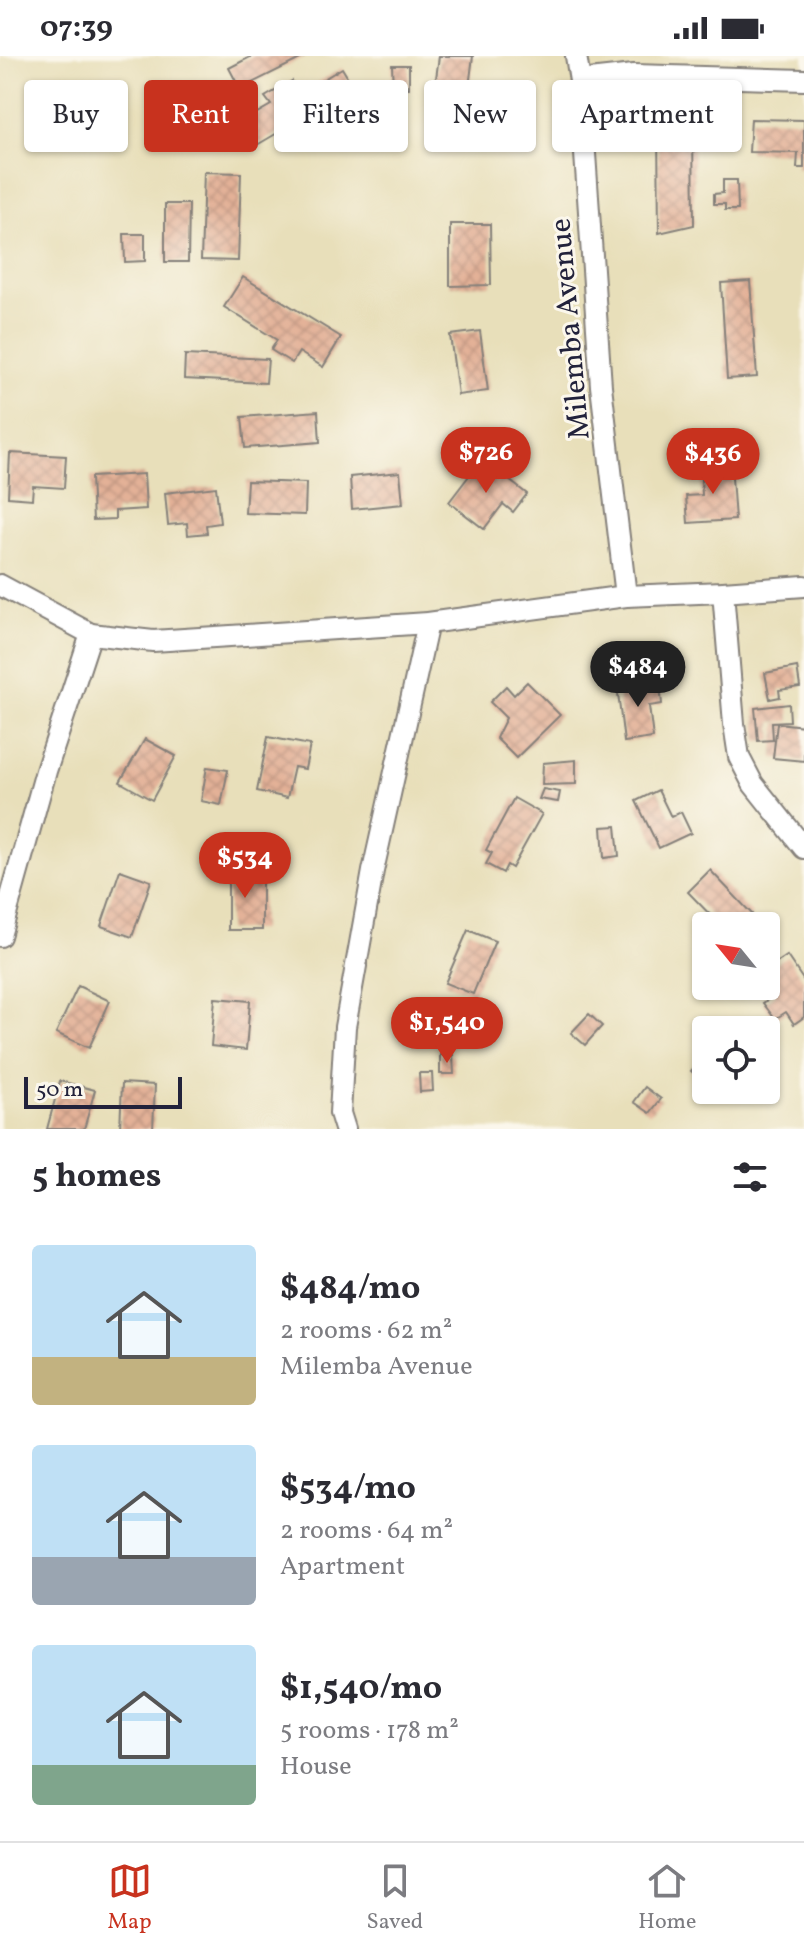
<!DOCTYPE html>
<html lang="en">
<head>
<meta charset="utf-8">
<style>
  :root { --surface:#fff; --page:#f7f7f7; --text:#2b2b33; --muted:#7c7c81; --line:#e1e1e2; --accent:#c8321e }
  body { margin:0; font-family:Vollkorn,serif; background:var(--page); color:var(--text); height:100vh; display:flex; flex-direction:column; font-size:30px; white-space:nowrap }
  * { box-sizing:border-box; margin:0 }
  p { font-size:26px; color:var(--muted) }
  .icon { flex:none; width:44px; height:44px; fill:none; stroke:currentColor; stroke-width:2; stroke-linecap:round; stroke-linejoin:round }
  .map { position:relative; height:1073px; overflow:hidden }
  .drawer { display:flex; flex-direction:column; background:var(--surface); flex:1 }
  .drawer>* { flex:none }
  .top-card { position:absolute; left:24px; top:24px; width:756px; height:72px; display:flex; gap:16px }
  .needle { width:52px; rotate:300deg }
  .controls { position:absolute; left:692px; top:856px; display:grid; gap:16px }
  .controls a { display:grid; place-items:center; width:88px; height:88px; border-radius:8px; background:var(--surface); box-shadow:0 2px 6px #0004; font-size:40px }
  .scale { position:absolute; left:24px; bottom:20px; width:158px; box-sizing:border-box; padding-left:8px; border:4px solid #22223b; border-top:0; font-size:22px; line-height:28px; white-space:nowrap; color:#22223b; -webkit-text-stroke:6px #fbf7ec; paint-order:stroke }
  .price { position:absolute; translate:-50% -68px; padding:0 18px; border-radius:28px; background:var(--accent); color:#fff; font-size:26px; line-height:52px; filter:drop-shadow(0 2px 4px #0008) }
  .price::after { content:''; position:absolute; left:50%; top:48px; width:24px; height:18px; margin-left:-12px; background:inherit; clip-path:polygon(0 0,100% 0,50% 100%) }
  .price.active { background:#222; color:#fff }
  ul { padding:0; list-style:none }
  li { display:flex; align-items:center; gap:24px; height:200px; padding:0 32px }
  li span { display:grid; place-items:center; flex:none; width:224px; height:160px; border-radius:8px; color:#555 }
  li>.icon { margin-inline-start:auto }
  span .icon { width:96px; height:96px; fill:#fffc; stroke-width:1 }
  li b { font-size:34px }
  h2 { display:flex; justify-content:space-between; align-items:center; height:96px; padding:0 32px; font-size:34px }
  .chip { padding:0 28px; border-radius:8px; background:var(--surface); box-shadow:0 2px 6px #0004; font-size:28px; line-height:72px }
  .chip.active { background:var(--accent); color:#fff }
  .status { display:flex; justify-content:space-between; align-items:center; height:56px; padding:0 40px; background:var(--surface); direction:ltr }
  .status svg { height:22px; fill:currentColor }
  .tab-bar { display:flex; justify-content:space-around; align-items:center; height:112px; border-top:2px solid var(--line); background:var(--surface); font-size:22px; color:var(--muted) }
  .tab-bar a { display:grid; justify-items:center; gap:4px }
  .tab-bar .active { color:var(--accent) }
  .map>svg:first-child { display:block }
</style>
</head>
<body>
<div class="status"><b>07:39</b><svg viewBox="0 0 49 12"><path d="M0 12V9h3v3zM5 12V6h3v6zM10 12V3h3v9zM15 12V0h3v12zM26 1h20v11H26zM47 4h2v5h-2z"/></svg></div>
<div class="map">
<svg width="804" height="1073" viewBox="0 0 804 1073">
  <defs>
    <pattern id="building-cross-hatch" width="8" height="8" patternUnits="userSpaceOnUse" patternTransform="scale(2)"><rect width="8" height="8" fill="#e3b197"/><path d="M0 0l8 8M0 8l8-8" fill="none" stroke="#c29883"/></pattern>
  </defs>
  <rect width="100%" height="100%" fill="#fbf7ec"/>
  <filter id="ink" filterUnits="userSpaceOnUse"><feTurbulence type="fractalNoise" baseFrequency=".0125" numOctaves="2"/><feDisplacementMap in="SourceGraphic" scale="16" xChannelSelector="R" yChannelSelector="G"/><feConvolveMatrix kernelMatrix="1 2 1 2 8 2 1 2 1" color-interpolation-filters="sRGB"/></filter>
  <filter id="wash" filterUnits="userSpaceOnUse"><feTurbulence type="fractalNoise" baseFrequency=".006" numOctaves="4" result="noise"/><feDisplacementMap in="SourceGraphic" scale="32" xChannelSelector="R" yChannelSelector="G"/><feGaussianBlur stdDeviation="1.8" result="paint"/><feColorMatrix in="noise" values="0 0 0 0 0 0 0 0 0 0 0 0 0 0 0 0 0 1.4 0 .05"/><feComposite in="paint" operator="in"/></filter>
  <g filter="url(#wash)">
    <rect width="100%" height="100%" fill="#e8dfba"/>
    <g id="blocks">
      <g fill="url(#building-cross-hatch)">
        <path d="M252,0h54l-66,33 -11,-21z"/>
        <path d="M439,0h34l-6,47 -8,2 -1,13 -20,-3 2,-13 -7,-1z"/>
        <path d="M392,9h17v23h-16z"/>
        <path d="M342,12l12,20 -97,57 -14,-24 28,-16 -6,-8 27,-16 7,13z"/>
        <path d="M751,63l53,1v48h-7l1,-15 -49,-1z"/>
        <path d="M693,72l1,97 -35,8 -1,-104z"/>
        <path d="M204,116l37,1 -3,88 -37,-1z"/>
        <path d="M723,124h14l1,30h-13v-6h-11v-10l9,-1z"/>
        <path d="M165,148h24l-1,58h-23z"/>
        <path d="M450,168h40l1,61 -41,1z"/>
        <path d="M124,178h21v27l-20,1z"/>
        <path d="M243,221l98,60 -18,30 -24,-15 -7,11 -21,-13 6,-10 -53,-33z"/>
        <path d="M750,225l7,96 -30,2 -6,-96z"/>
        <path d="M480,275l8,60 -30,4 -8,-60z"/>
        <path d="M185,299l83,4 -2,24 -82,-4z"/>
        <path d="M318,355l2,31 -75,6 -3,-31z"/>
        <path d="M10,397l56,3 -2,32 -31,-2 -1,13 -24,-2z"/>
        <path d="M482,403l45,35 -14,18 -10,-8 -19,25 -35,-27z"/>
        <path d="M731,407l4,57 -47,3 -2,-27 16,-1 -2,-30z"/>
        <path d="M400,416l3,32 -51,5 -2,-32z"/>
        <path d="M144,418l2,35 -31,2v8l-22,1 -2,-43z"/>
        <path d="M247,425l59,2 -1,32 -60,-2z"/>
        <path d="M216,431l4,36 -14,2 1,8 -19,2 -1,-12 -19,2 -3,-32z"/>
        <path d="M797,611l3,20 -21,3 1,7 -10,2 -5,-26z"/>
        <path d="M652,624l1,7 7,-1 2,18 -13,2 4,32 -29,4 -7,-57z"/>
        <path d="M527,626l33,33 -44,43 -20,-20 10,-20 -16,-16 16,-16 8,9z"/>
        <path d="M789,648l1,17 -18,1 1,18 -15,1 -3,-33z"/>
        <path d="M777,667l27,3v35l-31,-3z"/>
        <path d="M268,681l42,8 -5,24 -11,-2 -7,31 -30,-7z"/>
        <path d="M145,683l31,17 -24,44 -32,-18z"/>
        <path d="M576,704v24l-34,1 1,-22z"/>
        <path d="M207,711l21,3 -7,35 -20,-4z"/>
        <path d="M543,733l17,3 -2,10 -19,-3z"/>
        <path d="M658,734l13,27 10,-5 10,21 -32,15 -23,-47z"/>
        <path d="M514,742l28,16 -30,54 -5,-3 -4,8 -17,-9 6,-11 -6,-3z"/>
        <path d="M616,770l3,30 -15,2 -2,-31z"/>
        <rect x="228" y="813" width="34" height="61"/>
        <path d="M120,814l31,11 -19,56 -31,-11z"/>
        <path d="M710,814l42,44 -12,12h-19l-33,-34z"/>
        <path d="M468,874l27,11 -22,53 -28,-11z"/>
        <path d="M787,900l17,25v36l-10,7 -8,-12 -11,7 -12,-16 13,-9 -10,-14v-10z"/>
        <path d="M78,930l32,15 -21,47 -33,-15z"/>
        <path d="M215,942l35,3 -4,49 -35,-4z"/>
        <path d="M589,958l13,12 -17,19 -14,-12z"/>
        <path d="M440,999h13l1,19h-14z"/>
        <path d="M700,1005l6,6v17l-15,-13z"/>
        <path d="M419,1017h13l1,18 -13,1z"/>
        <path d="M60,1025l35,9 -11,39h-37z"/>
        <path d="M122,1027l33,2 -2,44h-33z"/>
        <path d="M645,1031l16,12 -11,14 -16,-11z"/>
      </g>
    </g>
  </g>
  <g filter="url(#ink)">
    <use href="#blocks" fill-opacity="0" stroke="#85807a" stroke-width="2"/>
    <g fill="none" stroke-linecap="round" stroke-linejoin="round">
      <defs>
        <g id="minor">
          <path d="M576,0l4,25 21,305 25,210"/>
          <path d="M580,25l54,-6 170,5"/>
          <path d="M0,529l91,49 62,7 275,-18 198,-27 97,-4 81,-6"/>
          <path d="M723,536l11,132 5,33 14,27 51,64"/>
          <path d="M0,880l46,-165 45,-137"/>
          <path d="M345,1073l-5,-16 5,-86 28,-156 55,-248"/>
        </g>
      </defs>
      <use href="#minor" stroke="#85807a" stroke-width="24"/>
      <use href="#minor" stroke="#fff" stroke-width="20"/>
    </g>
  </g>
  <g text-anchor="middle" stroke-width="6" stroke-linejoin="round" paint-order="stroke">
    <g font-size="30" fill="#22223b" stroke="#fbf7ec">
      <text transform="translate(569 273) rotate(-95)" y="10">Milemba Avenue</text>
    </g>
  </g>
</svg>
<div class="controls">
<a><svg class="needle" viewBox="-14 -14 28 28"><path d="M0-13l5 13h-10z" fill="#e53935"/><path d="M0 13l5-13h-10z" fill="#7c7c81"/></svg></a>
<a><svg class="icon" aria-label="locate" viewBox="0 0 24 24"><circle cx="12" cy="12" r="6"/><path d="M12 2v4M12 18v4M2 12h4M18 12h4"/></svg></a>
</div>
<div class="scale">50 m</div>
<b class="price" style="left:486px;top:439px">$726</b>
<b class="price" style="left:713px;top:440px">$436</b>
<b class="price active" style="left:638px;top:653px">$484</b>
<b class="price" style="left:245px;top:844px">$534</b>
<b class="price" style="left:447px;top:1009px">$1,540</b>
<div class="top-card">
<a class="chip">Buy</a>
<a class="chip active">Rent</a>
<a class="chip">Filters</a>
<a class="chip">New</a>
<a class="chip">Apartment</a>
</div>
</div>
<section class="drawer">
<h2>5 homes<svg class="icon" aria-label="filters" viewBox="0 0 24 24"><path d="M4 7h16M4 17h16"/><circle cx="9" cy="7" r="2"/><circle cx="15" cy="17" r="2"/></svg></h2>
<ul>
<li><span style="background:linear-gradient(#bfe0f5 70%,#c2b280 0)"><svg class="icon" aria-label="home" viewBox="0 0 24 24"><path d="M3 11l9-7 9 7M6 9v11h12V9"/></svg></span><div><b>$484/mo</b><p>2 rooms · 62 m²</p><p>Milemba Avenue</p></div></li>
<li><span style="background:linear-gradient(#bfe0f5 70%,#9aa5b1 0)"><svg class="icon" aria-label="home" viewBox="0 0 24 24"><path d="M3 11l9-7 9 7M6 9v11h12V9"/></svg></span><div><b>$534/mo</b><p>2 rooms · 64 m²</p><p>Apartment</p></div></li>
<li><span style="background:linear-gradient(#bfe0f5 75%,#7fa58c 0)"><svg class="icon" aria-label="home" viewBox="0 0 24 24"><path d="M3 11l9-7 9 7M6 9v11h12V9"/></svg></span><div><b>$1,540/mo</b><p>5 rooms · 178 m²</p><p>House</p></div></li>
</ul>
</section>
<nav class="tab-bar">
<a class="active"><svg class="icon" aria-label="map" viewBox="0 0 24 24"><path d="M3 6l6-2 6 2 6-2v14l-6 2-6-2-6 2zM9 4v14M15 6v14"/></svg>Map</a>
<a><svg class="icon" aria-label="saved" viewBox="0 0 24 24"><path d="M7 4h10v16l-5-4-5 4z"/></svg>Saved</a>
<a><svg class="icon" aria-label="home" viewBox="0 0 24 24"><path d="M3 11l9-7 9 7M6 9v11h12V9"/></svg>Home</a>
</nav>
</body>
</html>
